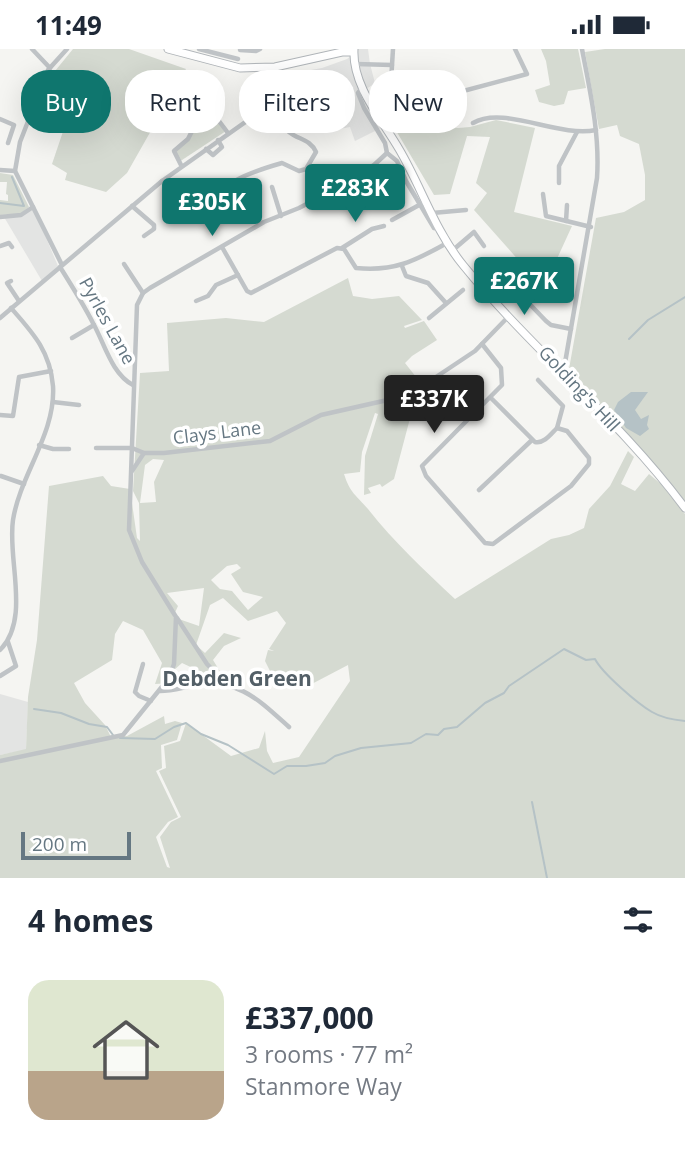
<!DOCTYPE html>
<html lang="en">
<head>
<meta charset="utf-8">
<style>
  :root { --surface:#fff; --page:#f6f6f7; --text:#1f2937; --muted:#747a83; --line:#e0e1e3; --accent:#0f766e }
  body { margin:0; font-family:"Open Sans",sans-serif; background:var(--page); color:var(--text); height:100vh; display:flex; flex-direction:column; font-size:26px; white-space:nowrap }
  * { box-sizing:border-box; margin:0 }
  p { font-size:23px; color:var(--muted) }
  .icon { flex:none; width:38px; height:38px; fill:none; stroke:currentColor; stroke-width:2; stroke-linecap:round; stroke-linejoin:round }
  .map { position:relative; height:829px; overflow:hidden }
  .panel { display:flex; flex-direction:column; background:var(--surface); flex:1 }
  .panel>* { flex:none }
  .top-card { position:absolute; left:21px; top:21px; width:644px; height:63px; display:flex; gap:14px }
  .scale { position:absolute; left:21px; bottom:18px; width:110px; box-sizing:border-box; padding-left:7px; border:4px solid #657782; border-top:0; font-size:19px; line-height:24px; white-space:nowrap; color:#657782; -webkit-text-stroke:5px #fff; paint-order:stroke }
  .price { position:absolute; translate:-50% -60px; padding:0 16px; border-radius:7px; background:var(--accent); color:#fff; font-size:23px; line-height:46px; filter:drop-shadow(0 2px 4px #0008) }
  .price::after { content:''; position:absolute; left:50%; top:42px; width:21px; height:16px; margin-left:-10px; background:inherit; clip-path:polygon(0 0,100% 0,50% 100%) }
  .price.selected { background:#222; color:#fff }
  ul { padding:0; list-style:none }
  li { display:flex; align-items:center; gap:21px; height:175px; padding:0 28px }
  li+li { border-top:2px solid var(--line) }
  li span { display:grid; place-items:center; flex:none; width:196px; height:140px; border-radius:21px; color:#555 }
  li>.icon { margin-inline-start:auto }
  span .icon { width:84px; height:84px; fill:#fffc; stroke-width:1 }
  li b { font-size:30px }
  h2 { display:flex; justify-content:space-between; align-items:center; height:84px; padding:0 28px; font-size:30px }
  .pill { padding:0 24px; border-radius:28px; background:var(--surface); box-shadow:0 7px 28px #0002; font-size:24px; line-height:63px }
  .pill.selected { background:var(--accent); color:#fff }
  .status { display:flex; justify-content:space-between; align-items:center; height:49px; padding:0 35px; background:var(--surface); direction:ltr }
  .status svg { height:19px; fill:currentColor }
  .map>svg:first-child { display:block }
</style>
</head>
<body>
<div class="status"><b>11:49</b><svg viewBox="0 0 49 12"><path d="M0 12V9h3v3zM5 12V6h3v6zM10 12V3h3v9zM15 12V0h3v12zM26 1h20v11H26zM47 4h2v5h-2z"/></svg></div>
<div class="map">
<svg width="685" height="829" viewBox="0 0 685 829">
  <rect width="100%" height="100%" fill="#f5f5f2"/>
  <g fill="#e3e4e3">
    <path d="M357,0h11l2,15 5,19 -10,7 18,37 -28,14 -5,-14 -15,3 -6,-24 -21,3 -8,-37 22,-4 25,-9 9,-7z"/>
    <path d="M33,158l25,59 -16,15 -38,-64z"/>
    <path d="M0,645l28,8 -2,48 -26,5z"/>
  </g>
  <g fill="#d5dad1" fill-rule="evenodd">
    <path d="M73,0h56l57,20 -59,104 -21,19 -41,-12 2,-7 -15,-9 22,-65 -27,-12 4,-11z"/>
    <path d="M541,0h37l8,39 -18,3 -4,13 -10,2 -15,-4 -4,-12 15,-5 -4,-24z"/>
    <path d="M605,0h80v456l-49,-61 -67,-75 27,-151 28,-6 21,-12v-25l-6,-31 -19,-8 -3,-11 -18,4 -14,-77z"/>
    <path d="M204,65l9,2 13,15 -47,31 -4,-5 2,-10c12,-9 17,-21 27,-33z"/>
    <path d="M388,68l36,4 11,4 23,3 12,-1 26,-7 39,8 -21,84 58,14 -22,48 -29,-11 -47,-53 13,-17 -11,-10 14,-46 -23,-1 -17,58 -16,1z"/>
    <path d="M0,124l13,2 16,32 -9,7 -20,1v-15l8,1v-6l-2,-1 1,-12h-7z"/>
    <path d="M348,229l5,18 19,3 27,-3 23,24 -18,6 1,2 19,-7 13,19 -25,16 -7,7 19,24 -11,20 -19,72 -12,8 -2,-3 -12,4 3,5 -7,2 1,-39 13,-42 -3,-1 -13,39 -2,20 -16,2c6,19 12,21 24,35 26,33 56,61 87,90l96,-60 18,-4 15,-7 5,-19 21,-23 18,-35 6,6 -13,27 14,7 14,-17 12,10 24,30v364h-685v-123l26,-6 2,-52 9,-57 12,-154 54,-10 8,10 19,3 7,49 3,3 -1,-38 -6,-12 7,-118 29,-2 -2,-48 59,-5 38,4zM153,410l11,1 -10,22 2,20 -16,1 5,-38zM237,515l4,4 -10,6 12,18 20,5 -15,13 -16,-19 -12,-2 -9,-9 16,-14zM204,539l-5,38 -26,-9 5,-11 -11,-13zM223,549l25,23 29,-10 9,12 -17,26 5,2 -6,-1 -3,11 10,20 31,6 42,-22 2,16 -51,76 -26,6 -6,-12 -2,-20 -6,17 -28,8 -45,-33 -6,18 -16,5 2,22 -7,3 22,46 -10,5 -11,15 10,31 -3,-1 -11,-30 12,-15 10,-5 -22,-46 6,-3 -1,-23 16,-5 5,-17 -7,-2 -10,3 -1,-8 -37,20 -16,1 -6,-12 -20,-22 -11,-20 38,-23 3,-26 8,-13 20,9 19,33 -7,21 16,-1 3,-13 8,-7 15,7 9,12 15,-9 -8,-13 11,-14 17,-8 -17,-5 -19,20 -9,-8 14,-40z"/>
  </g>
  <path fill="#b5c2c6" d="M631,343h17l-13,18 6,9 8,-4 -2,10 2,4 -9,7 -14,-8 -12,-18 4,-8z"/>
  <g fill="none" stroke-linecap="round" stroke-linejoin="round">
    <g stroke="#b5c2c6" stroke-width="2">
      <path d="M0,154l24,3 -12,-29"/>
      <path d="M629,290l19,-19 37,-23"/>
      <path d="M34,660l27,4 28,11 18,3 6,8"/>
      <path d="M120,689l35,1 19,-12 12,-4 15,11 27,11 46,29 13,-8h19l19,-3 10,-7 26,-8 50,-5 15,-9 12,1 6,-6 13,-2 28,-24 19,-10 5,-7 55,-37 22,11 9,-1c7,14 43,45 57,53 10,6 22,8 33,9"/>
      <path d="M532,753l15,76"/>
    </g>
    <defs>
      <g id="primary">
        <path d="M168,0l72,19 35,-1 67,-15h11"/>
        <path d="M354,0c-2,37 27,69 45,100 22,37 36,82 64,116 69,85 156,154 222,243"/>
      </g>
    </defs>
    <use href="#primary" stroke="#b0b5b9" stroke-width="9"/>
    <g stroke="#bfc3c6" stroke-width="4.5">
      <path d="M32,0l18,19"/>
      <path d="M199,0l39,10"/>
      <path d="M240,1l16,1 4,-2"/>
      <path d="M356,15l36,1 1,-16"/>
      <path d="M392,16l-1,20 3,2 58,7 75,-20 -12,-25"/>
      <path d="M362,39l-4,5 6,15 21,35 2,10 10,8 9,20 28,47 5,1"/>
      <path d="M0,70l14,6 -6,18"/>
      <path d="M473,74c31,-18 85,15 123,7"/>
      <path d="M206,100l7,6 9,-8 -4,-7"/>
      <path d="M181,116l-7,-14 14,-12 11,-22 5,-3 9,2 6,5 9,12"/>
      <path d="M0,121l15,1"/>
      <path d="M162,132c12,14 32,44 52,26 6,-6 7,-14 12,-19 9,-11 42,-21 56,-25l17,8 7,-2 10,-17c-6,-13 -17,-12 -27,-20 -10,-8 -12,-21 -21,-29"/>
      <path d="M559,134v-17l18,-34"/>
      <path d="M272,138l9,29"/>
      <path d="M543,145l3,22 45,11"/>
      <path d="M132,157l22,19v4l-10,7"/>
      <path d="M432,164l34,-3"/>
      <path d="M0,168l21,-2 12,-8"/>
      <path d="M392,171l29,-16"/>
      <path d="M566,172l1,-16"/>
      <path d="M0,197l9,-3 3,4"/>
      <path d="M222,198l25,44 4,2 86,-45 7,1 12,19c37,4 59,-7 91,-25"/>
      <path d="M342,199l30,-19 12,-3"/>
      <path d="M453,201l21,-18 10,14"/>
      <path d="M124,215l19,29"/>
      <path d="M62,216l-47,-94 5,-29 28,-72 19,-21"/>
      <path d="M402,217l4,10 22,7 18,20"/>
      <path d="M499,217l11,9 8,17 28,29 5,4 20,4"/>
      <path d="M60,218c12,19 24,38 34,58 11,20 18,49 39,60"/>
      <path d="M11,232l-4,2 12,18"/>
      <path d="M196,252l12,-5 8,-11 22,-10"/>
      <path d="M529,254l13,-13"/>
      <path d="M0,269l162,-137 99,-70 14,-21v-22"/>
      <path d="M429,269l34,-28"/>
      <path d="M72,289l22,-13"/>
      <path d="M482,295l19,24 1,17 -80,81 4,10 59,67 8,1 78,-58 18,-22v-6l-22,-27 -10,-3c-6,6 -13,16 -22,14l-44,-44"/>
      <path d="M560,319l5,-5 32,-185c3,-44 -7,-87 -15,-129"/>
      <path d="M538,331l25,26 -6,22"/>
      <path d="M53,353l26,3"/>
      <path d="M0,366l13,1 6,-39 32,-6"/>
      <path d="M39,396l14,4h16"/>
      <path d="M96,399h36l12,5h20l106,-12 51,-26 71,-16 26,-10 57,-38 33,-34"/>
      <path d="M132,422l12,-18"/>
      <path d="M1,427l23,8"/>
      <path d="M479,441l53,-50"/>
      <path d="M177,569l30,46 19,20"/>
      <path d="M0,601c31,-31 7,-91 13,-130 7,-45 43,-87 40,-134 -3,-35 -20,-53 -42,-78"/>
      <path d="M143,615l-8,28 4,4 12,5"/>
      <path d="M0,627l16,-10 -8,-24"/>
      <path d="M160,642c12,0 21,-3 32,-5 45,-9 66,13 97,41"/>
      <path d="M0,712l123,-26 46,-57 5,-14 2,-47 -34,-55 -13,-32 8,-225 6,-12 7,-5 114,-66 35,-14 29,-15 46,-28 13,-12"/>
    </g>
    <use href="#primary" stroke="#fff" stroke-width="7"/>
  </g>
  <g text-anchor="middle" stroke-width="7" stroke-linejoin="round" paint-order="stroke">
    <g font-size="18" fill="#657782" stroke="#fff">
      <text transform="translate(107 272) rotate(61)" y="6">Pyrles Lane</text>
      <text transform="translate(579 340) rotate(47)" y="6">Golding's Hill</text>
      <text transform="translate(217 384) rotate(-7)" y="6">Clays Lane</text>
    </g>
    <g font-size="21" font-weight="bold" fill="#535f67" stroke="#fff">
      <text x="237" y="637">Debden Green</text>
    </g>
  </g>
</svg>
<div class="scale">200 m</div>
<b class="price" style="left:355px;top:175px">£283K</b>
<b class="price" style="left:212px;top:189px">£305K</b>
<b class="price" style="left:524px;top:268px">£267K</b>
<b class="price selected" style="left:434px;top:386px">£337K</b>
<div class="top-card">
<a class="pill selected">Buy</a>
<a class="pill">Rent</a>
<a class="pill">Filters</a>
<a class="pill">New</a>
</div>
</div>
<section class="panel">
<h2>4 homes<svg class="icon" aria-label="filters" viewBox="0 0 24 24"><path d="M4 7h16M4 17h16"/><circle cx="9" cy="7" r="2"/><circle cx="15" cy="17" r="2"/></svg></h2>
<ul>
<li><span style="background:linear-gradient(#dfe7d0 65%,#b9a48a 0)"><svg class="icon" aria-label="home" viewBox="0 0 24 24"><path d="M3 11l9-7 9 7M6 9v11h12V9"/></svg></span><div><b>£337,000</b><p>3 rooms · 77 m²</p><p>Stanmore Way</p></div></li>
</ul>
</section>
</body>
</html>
